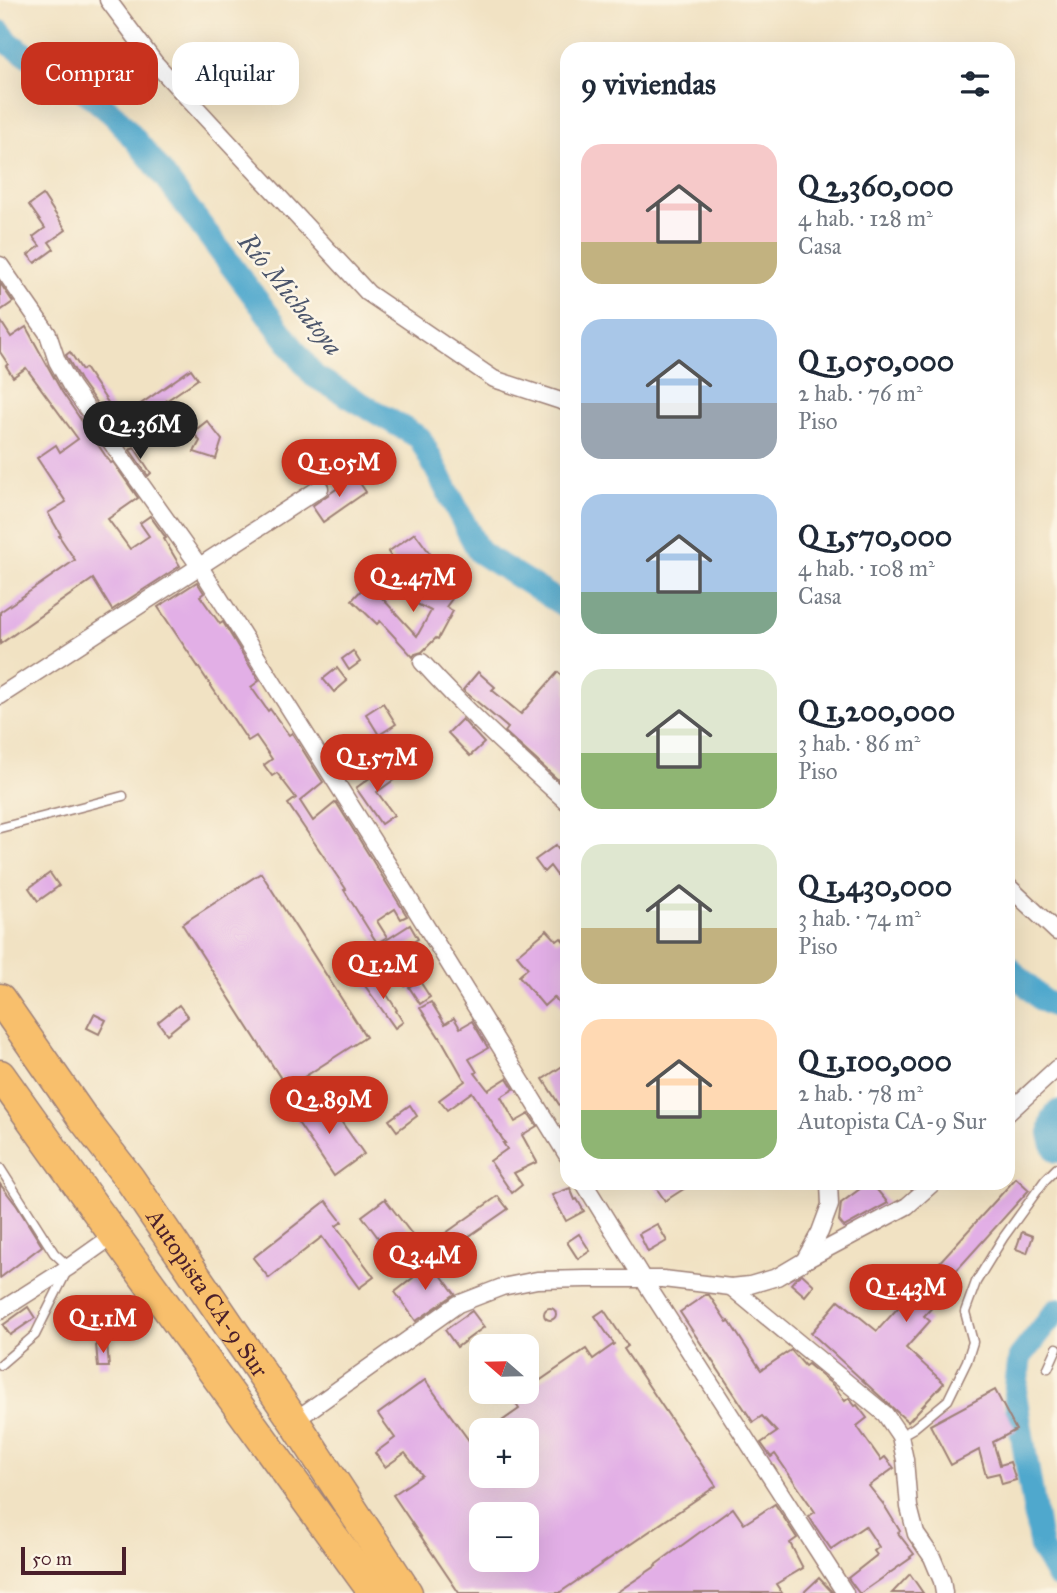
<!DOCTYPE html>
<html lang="es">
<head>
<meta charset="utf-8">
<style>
  :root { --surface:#fff; --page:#f6f6f7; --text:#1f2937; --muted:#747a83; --accent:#c8321e }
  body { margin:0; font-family:"IM FELL Great Primer",serif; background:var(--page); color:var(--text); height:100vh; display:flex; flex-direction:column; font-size:26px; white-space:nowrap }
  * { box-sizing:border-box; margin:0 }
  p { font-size:23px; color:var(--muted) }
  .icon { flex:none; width:38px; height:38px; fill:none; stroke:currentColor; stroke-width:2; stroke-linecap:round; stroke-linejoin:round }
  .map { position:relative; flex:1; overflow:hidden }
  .drawer { position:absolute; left:560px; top:42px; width:455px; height:1148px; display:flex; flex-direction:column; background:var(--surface); border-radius:21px; box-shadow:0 7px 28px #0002 }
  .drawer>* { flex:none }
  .hud { position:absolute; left:21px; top:42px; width:434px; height:63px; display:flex; gap:14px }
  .needle { width:46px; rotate:290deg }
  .fabs { position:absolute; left:469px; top:1334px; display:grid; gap:14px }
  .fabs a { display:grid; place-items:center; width:70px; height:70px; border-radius:14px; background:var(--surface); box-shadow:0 7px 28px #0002; font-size:35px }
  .scale { position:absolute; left:21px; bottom:18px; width:105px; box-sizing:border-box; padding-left:7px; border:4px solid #4a1f2b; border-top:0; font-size:19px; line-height:24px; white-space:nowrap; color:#4a1f2b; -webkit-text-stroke:5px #fcf5e5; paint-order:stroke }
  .price { position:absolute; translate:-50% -60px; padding:0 16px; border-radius:24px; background:var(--accent); color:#fff; font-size:23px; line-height:46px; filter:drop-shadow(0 2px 4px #0008) }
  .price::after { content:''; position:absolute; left:50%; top:42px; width:21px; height:16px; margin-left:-10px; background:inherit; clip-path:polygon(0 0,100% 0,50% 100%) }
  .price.selected { background:#222; color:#fff }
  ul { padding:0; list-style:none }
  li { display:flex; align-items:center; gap:21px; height:175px; padding:0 21px }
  li span { display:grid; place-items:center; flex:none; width:196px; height:140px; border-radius:21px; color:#555 }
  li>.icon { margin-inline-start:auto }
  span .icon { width:84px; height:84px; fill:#fffc; stroke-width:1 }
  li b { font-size:30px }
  h2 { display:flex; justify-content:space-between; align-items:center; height:84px; padding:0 21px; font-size:30px }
  .tag { padding:0 24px; border-radius:21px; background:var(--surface); box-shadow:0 7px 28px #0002; font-size:24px; line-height:63px }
  .tag.selected { background:var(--accent); color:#fff }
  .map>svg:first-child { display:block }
</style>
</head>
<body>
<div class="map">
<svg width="1057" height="1593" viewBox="0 0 1057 1593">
  <rect width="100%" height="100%" fill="#fcf5e5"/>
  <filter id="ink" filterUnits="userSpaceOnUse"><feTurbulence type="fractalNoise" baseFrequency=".0143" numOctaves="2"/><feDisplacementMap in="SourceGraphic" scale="14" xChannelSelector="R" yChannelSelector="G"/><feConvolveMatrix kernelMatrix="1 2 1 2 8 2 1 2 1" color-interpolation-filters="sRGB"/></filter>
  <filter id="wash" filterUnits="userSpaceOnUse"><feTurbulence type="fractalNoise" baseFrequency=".00686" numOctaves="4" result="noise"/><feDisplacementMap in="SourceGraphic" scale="28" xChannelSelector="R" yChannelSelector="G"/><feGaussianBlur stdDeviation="1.57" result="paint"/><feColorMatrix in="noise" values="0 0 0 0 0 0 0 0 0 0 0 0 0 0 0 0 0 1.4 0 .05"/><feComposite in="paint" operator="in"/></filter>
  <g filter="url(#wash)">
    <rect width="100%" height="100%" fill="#f1e2c3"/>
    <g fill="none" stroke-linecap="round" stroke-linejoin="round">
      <g stroke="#50a8cd" stroke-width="24">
        <path d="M0,32l10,12 80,51 25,21 37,44 162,216 106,62 59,114 88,55"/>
        <path d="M1008,967l34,33 15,7"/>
        <path d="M1057,1112c-8,11 -9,28 0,39"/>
        <path d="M1057,1310l-37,47 -5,37 26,154 16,28"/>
      </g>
    </g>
    <g id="blocks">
      <g fill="#e2afe6" fill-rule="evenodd">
        <path d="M43,195l23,35 -17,12 5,7 -19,14 -7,-8 12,-9 -7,-9 12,-9 -16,-23z"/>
        <path d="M0,283l13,19 -13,9z"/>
        <path d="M0,320l11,17 15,-10 36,65 43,63 6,8 2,-1 25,36 -30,21 22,30 19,-13 -9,-13 10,-7 16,22 -2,1 16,27 -68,44 -19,-31 -93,65v-32l75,-52 -16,-24 2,-1 -13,-22 18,-11 -29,-44 19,-13 4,7 18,-13 -52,-71 -13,9 -7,-11 2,-2 -8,-12z"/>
        <path d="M70,352l12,18 3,-2 34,51 72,-50 7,10 -32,22 6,10 -9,7 -5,-7 -37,26 -41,-57 -13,-23 -1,-2z"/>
        <path d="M207,421l15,19 -6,19 -22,-7 6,-11 -7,-9z"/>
        <path d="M134,447l17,26 -3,3 -18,-26z"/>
        <path d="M355,476l11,16 -43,30 -11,-16z"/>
        <path d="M415,533l19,26 -27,20 -19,-27z"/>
        <path d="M453,571l12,10 -19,26 7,4 -15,28 -2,-1 -14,14 -7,2 -2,3 -33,-36 -3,3 -25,-24 15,-16 16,15 34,37 14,-25 -16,-8 9,-16 12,6z"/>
        <path d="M197,582l7,11 -4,3 20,28 3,-2 36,59 -8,6 17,24 2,-2 19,26 3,-2 31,49 -23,19 13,20 23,-19 71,114 -6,3 -6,-10 -18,12 10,16 -10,6 -33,-53 2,-1 -58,-85 8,-6 -19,-25 -5,3 -8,-11 8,-6 -16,-23 -8,5 -90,-134z"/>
        <path d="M353,651l7,11 -11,8 -7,-11z"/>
        <path d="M337,668l10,13 -13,11 -11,-13z"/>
        <path d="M478,672l17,15 -3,3 29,24 37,-42 9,8v108l-62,-56 3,-4 -45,-38z"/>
        <path d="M383,703l13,21 -17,11 -13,-21z"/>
        <path d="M462,719l22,24 -14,13 -22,-23z"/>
        <path d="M386,766l9,13 -18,13 17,23 -13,9 -25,-36z"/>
        <path d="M556,845l4,6 7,-6v44l-17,-23 -6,6 -9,-12z"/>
        <path d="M50,873l9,13 -21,15 -9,-13z"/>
        <path d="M261,873l105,164 -79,51 -105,-164z"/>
        <path d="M410,925l8,14 -19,12 17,28 -11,7 -25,-42z"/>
        <path d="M547,930l10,11 4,-3 6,7v67l-13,-15 -10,9 -25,-30 9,-8 -11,-13z"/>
        <path d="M374,975l23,35 -1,1 7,11 -8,6 -32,-45z"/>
        <path d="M419,980l11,17 -10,7 -11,-17z"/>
        <path d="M431,1002l14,22 9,-6 6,10 12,-7 16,27 -19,11 8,13 -2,1 13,17 19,-12 7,11 -13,8 14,25 14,-8 8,12 -15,9 15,27 -23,11 8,12 -10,8 -22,-32 17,-12 -4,-6h2l-33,-51 -25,18 -8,-10 26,-19 -25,-44h-1l-19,-29z"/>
        <path d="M179,1005l9,12 -21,17 -9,-12z"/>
        <path d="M94,1014l12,6 -7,14 -12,-6z"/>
        <path d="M567,1063v54l-24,-38z"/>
        <path d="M324,1097l40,57 -30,22 -39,-58z"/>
        <path d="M410,1105l7,11 -20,15 -8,-11z"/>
        <path d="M1016,1178l13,12 -82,91 5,5 -28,30 6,5 -24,27 38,35 -36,39 -97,-89 28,-33 38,31z"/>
        <path d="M653,1183h40l-28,18z"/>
        <path d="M857,1183h31l-11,7 11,13 -44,24 -5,-6 2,-18 20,-15z"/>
        <path d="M0,1184l17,22 25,40 -42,32z"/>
        <path d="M570,1188l5,12 2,-1 7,12 -18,10 -14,-26z"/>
        <path d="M498,1196l10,13 -56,39 -9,-13z"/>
        <path d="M385,1199l29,38 -23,18 -29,-39z"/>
        <path d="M326,1201l16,21 -6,4 38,51 -15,11 -37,-51 -53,41 -16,-20z"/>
        <path d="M657,1224l10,17 -19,11 -9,-18z"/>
        <path d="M1022,1232l11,4 -6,17 -11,-4z"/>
        <path d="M579,1234l11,17 -12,8 -11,-17z"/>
        <path d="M432,1263l23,31 -39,27 -21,-29z"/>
        <path d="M802,1274l12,11 -9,11 -14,-12 5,-6z"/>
        <path d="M705,1295h4l18,27 2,-1 32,49 30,-20 14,16 3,-2 26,22 11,15 4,-3 6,8 2,-1 10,13 -10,8 24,34 4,-3 9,11 -25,18 15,19 16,26 -2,2 16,21 -4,3 1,1 -50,35h-2l-11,-15 29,-23 -3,-4 5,-4 -14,-21 -34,23 -16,-23 -6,-10 6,-4 -40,-58 -4,3 -10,-14 16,-11 -15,-16 -9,6 -73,-110z"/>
        <path d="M28,1307l7,11 -25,17 -7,-10z"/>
        <circle cx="550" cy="1314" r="6"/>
        <path d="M604,1310l24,36 -4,3 92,137 -157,107h-100l-66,-98 29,-20 -17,-22 -20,14 -10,-14 20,-15 -17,-24 47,-34 45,62 11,-7v40h46v-45h-38l30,-21 -6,-10 73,-50 7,10 21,-15 -19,-28zM481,1514h46v45h-46z"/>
        <path d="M472,1311l12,16 -27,20 -12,-17z"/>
        <path d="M107,1342l2,25h-11l-2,-23z"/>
        <path d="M995,1390l21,40 -23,12 7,23 10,-3 6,18 -14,4 -3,-11 -13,3 -7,-26 -28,15 -21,-40z"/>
        <path d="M775,1504l22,34 -7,5 13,25 -27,16 6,9h-166l40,-27 -1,-1 78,-57 11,16z"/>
        <path d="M910,1574l13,19h-31z"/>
        <path d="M819,1578l14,15h-30z"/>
      </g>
    </g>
  </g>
  <g filter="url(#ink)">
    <use href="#blocks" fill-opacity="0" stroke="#9e8077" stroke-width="2"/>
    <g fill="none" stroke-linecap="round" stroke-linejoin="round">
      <defs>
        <g id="lane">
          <path d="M0,828l123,-32"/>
          <path d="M0,1168l54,85 15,14 -34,68 -35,30"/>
          <path d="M1048,1368l9,-20"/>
          <path d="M900,1436l14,-8 34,-28 19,-39 6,-19 -8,-30 11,-30 27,-44 42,-58 12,-12"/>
        </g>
        <g id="street">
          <path d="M108,0l47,63 213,230 126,86 73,24"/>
          <path d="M0,265l48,69 9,27 14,25 129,181 187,296 180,292"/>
          <path d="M422,662c45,50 95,95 145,140"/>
          <path d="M0,696l320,-208"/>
          <path d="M1008,886l49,46"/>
          <path d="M1008,1113l49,-45"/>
          <path d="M584,1183l59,96 202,314"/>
          <path d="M804,1261l16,-29 10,-27 -1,-22"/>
          <path d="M731,1287l154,127 15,22 5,24 4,47 7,27 16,23 10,24 2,12"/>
          <path d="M0,1311l69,-44 45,-32"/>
          <path d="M294,1421l164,-117 44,-17 35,-7 49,-1h77l68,8 19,-2 27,-8 27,-16 103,-55 26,-23"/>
        </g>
        <g id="highway">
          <path id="s1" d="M0,999l82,118 47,61 165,243 113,172"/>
          <path d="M0,1075l94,132 280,386"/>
        </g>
      </defs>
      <use href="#lane" stroke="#9e8077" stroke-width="11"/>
      <use href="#street" stroke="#9e8077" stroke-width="19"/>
      <use href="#highway" stroke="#9e8077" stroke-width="33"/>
      <use href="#lane" stroke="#fff" stroke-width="8"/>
      <use href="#street" stroke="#fff" stroke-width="16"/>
      <use href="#highway" stroke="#f8bf6c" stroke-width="30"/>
    </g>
  </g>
  <g text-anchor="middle" stroke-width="5" stroke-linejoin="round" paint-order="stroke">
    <g font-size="24" fill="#4a1f2b" stroke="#fcf5e5">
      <text dy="8" stroke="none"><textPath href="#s1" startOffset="360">Autopista CA-9 Sur</textPath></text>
    </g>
    <g font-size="26" font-style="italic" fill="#4c566c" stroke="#fcf5e5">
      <text transform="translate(291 294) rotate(51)" y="9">Río Michatoya</text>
    </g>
  </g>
</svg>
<div class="fabs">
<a><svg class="needle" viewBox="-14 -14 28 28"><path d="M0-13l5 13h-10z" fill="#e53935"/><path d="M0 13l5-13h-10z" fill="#747a83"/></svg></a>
<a>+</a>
<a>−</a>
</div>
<div class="scale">50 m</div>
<b class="price selected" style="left:140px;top:461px">Q 2.36M</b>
<b class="price" style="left:339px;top:499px">Q 1.05M</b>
<b class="price" style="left:413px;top:614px">Q 2.47M</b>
<b class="price" style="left:377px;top:794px">Q 1.57M</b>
<b class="price" style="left:383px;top:1001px">Q 1.2M</b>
<b class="price" style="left:329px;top:1136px">Q 2.89M</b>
<b class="price" style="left:425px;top:1292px">Q 3.4M</b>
<b class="price" style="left:906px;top:1324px">Q 1.43M</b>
<b class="price" style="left:103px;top:1355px">Q 1.1M</b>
<div class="hud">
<a class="tag selected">Comprar</a>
<a class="tag">Alquilar</a>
</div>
<section class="drawer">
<h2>9 viviendas<svg class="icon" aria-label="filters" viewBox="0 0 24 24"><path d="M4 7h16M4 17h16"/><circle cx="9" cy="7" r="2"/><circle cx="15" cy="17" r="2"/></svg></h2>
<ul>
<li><span style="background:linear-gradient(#f6c9c9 70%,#c2b280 0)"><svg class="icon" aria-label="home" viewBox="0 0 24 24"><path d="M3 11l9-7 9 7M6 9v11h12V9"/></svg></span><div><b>Q 2,360,000</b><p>4 hab. · 128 m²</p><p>Casa</p></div></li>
<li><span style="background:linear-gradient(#a9c7e8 60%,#9aa5b1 0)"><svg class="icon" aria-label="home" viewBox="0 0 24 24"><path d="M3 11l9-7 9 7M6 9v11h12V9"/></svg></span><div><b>Q 1,050,000</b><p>2 hab. · 76 m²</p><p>Piso</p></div></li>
<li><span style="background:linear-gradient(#a9c7e8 70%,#7fa58c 0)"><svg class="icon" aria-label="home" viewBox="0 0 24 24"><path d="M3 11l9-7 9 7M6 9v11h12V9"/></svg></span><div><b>Q 1,570,000</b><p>4 hab. · 108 m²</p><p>Casa</p></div></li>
<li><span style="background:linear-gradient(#dfe7d0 60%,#8fb573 0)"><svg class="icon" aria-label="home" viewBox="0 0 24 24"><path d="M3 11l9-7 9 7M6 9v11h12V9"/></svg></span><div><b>Q 1,200,000</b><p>3 hab. · 86 m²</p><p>Piso</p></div></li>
<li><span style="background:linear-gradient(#dfe7d0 60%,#c2b280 0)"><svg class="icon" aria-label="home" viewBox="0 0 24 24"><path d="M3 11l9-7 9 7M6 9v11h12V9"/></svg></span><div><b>Q 1,430,000</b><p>3 hab. · 74 m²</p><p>Piso</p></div></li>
<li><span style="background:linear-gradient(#ffd9b3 65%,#8fb573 0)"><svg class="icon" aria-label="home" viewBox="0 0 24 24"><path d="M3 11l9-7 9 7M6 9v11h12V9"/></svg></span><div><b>Q 1,100,000</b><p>2 hab. · 78 m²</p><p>Autopista CA-9 Sur</p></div></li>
</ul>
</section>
</div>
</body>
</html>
